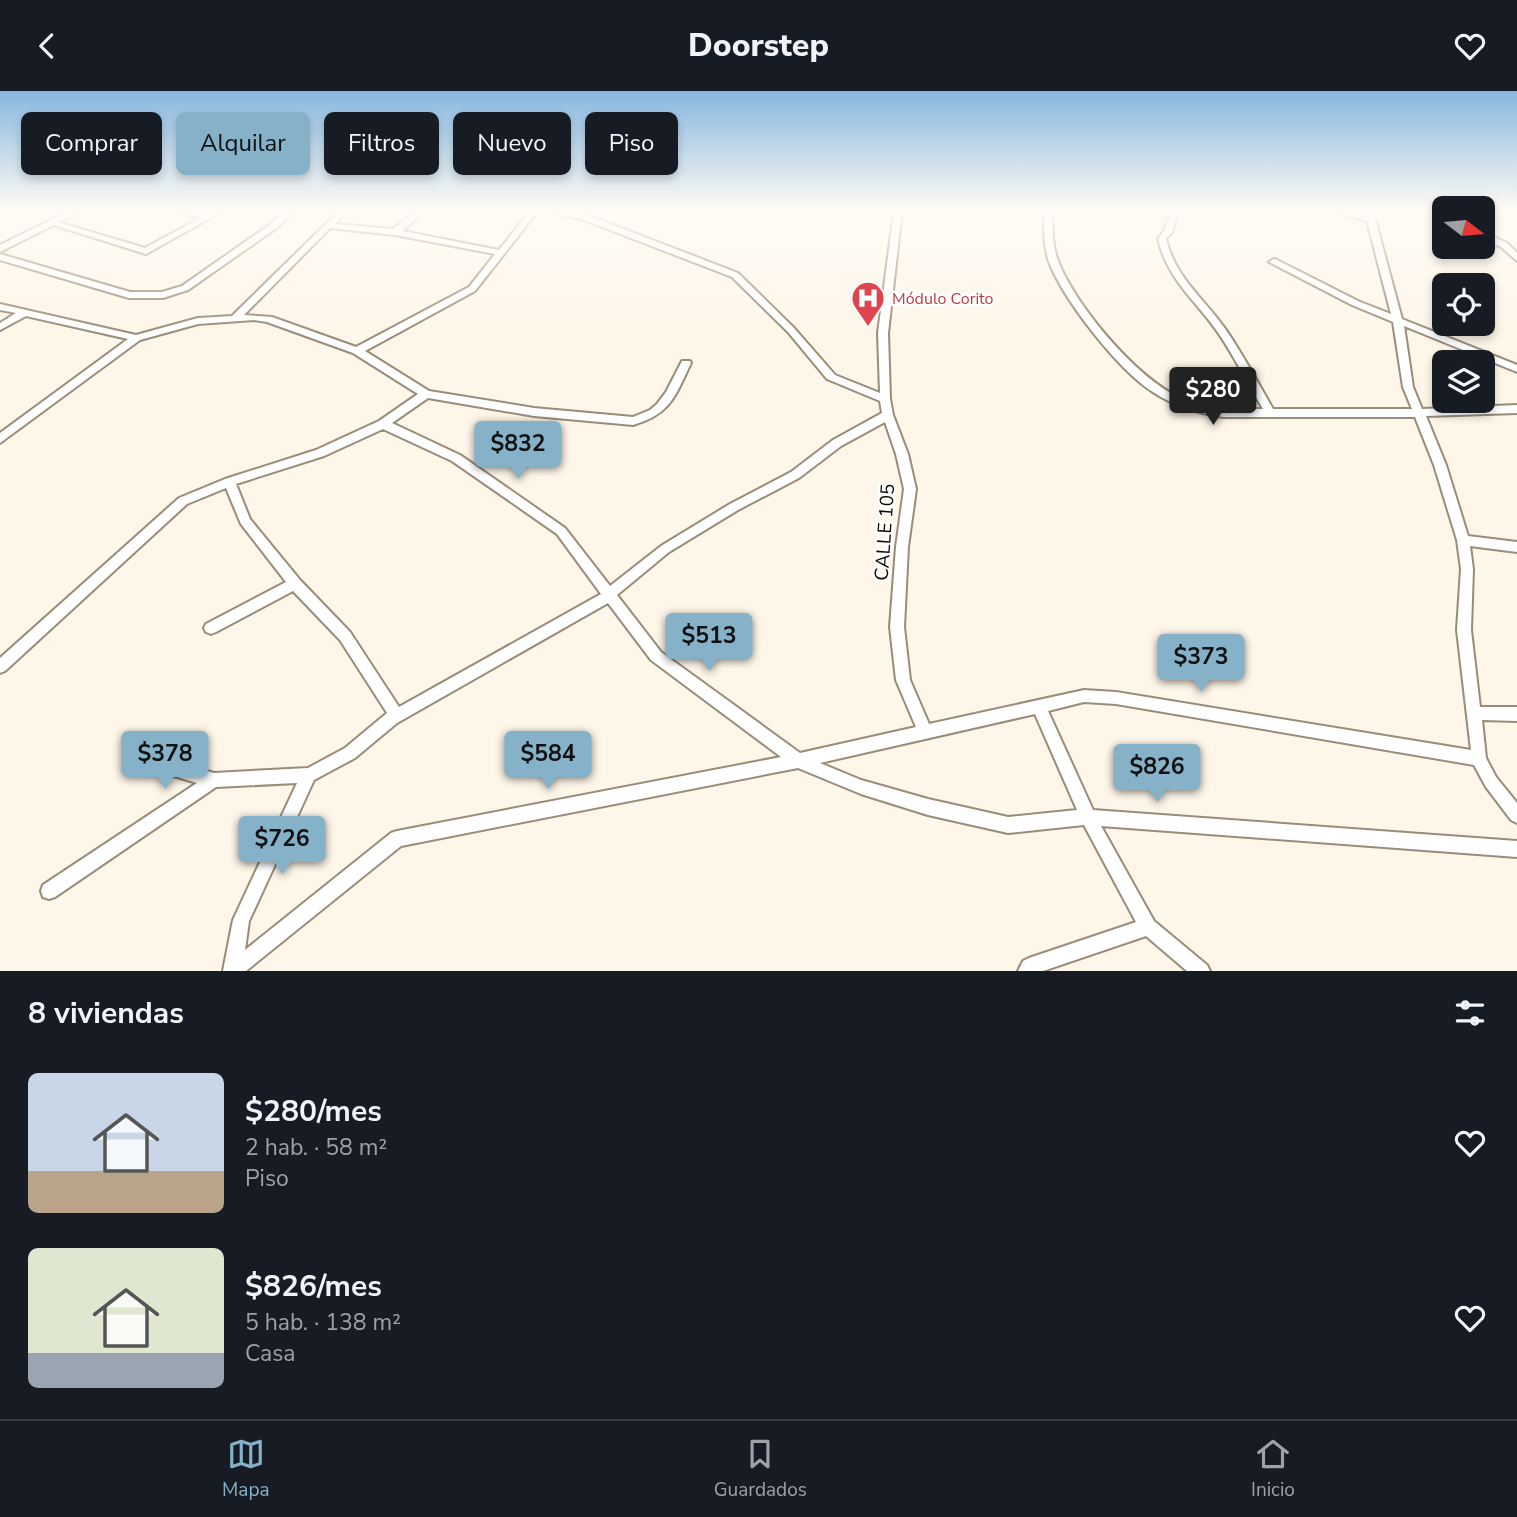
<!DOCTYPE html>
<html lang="es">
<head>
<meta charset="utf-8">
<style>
  :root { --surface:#171b24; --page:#242831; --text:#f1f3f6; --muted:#9ea1a6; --line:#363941; --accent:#85b2c9 }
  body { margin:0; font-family:"Nunito Sans",sans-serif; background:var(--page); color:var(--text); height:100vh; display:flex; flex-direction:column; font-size:26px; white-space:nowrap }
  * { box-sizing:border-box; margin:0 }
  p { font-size:23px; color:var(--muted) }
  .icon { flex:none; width:38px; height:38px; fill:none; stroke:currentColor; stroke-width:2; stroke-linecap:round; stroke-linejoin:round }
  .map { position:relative; height:880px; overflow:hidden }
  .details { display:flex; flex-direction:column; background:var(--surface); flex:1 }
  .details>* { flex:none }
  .hud { position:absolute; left:21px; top:21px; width:700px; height:63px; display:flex; gap:14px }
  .needle { width:46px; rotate:106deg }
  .tools { position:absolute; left:1432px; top:105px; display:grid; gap:14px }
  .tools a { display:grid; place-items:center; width:63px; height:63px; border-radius:10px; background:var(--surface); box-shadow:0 4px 10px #0003; font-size:35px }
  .price { position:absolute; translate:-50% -60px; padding:0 16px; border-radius:7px; background:var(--accent); color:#111; font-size:23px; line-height:46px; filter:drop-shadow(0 2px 4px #0008) }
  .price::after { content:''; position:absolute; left:50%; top:42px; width:21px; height:16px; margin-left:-10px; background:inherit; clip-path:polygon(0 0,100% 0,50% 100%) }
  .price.on { background:#222; color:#fff }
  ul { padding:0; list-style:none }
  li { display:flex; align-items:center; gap:21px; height:175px; padding:0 28px }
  li span { display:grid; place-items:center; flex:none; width:196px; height:140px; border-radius:10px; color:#555 }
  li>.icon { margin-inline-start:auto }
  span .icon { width:84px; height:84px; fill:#fffc; stroke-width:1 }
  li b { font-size:30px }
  h2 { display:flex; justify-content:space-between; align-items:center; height:84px; padding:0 28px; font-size:30px }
  .chip { padding:0 24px; border-radius:10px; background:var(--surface); box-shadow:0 4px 10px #0003; font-size:24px; line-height:63px }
  .chip.on { background:var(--accent); color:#111 }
  header { display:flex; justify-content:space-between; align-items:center; height:91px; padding:0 28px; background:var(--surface); font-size:32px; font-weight:800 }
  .tabs { display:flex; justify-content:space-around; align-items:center; height:98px; border-top:2px solid var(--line); background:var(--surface); font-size:19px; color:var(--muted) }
  .tabs a { display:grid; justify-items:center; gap:4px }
  .tabs .on { color:var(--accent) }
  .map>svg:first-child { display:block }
</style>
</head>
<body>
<header><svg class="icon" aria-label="back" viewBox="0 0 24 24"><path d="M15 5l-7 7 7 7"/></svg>Doorstep<svg class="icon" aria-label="heart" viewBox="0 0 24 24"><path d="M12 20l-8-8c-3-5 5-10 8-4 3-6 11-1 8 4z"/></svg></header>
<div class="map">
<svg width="1517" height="880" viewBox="0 0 1517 880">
  <rect width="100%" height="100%" fill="#fef6e9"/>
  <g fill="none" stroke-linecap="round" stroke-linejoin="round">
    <defs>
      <g id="minor">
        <path d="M179,120h13l15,3 6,-3h10l-77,43 -99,-31 7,-2 91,27 55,-30z"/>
        <path d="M285,120h9l-16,16 -90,63 -25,8h-34l-129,-38v-6l130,38h32l20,-6 90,-63z"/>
        <path d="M339,120h8l-12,13 58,5 23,-18h9l-23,20 97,19 31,-39h8l-63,80 -110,60 64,40 105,17 99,9 17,-7 7,-6 9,-12 16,-31h8l1,2c-16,33 -20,51 -58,62l-99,-9 -106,-18 -36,25 68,32 105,73 45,58 51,-40 69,-42 61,-32 42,-32 49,-27 -2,-12 -53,-22 -39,-47 -56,-55 -148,-57 -29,-7 -1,-2h13l23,5 148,57 56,55 41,47 45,18 -2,-60 16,-122h8l-14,122 2,66 3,16 15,39 8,35 -8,58 -4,80 6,53 19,44 155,-34 32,2 355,58 -14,-120 4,-61 -4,-29 -23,-75 -19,-48h-192c-25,-4 -49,-11 -70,-25 -34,-21 -92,-95 -105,-133 -4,-15 -5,-33 -3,-48h8c-1,15 -1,32 4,47 15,44 80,121 122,139 27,12 54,12 84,12 -15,-25 -28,-51 -44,-75 -23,-34 -51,-53 -61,-95l6,-8 7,-20h8l-7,21 -6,7c10,40 37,58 60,91 17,25 32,53 47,79h139l-9,-22 -10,-65 -41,-17 -83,-43 5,-3 3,1 81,41 33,13 -24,-93 -33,-10h13l19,4 -1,-4h8l29,108 115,46v7l-113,-46 9,61 9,22 95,-4v8l-91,3 20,49 22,71 49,6v10l-47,-6 3,23 -2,61 9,77h37v14l-35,-1 4,38 10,19 21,26v20l-6,-3 -25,-33 -12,-22 -358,-61 -32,-2 -36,9 45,99 424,31v16l-416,-31 53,95 53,44 3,6h-23l-41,-35 -103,35h-25l5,-10 6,-3 107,-36 -52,-97 -76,8 -80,-18 -67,-21 -63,-26 -397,78 -155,125h-23l10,-51 64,-137 -81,4 -161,110 -6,2 -6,-2 -2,-6 2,-6 154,-102 -63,-19 -2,-5 2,-5 5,-2 75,21 94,-5 37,-20 42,-35 -47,-73 -47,-49 -77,41 -5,2 -5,-2 -2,-4 2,-4 80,-42 -45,-58 -15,-36 -39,16 -182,167 -5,2v-15l179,-160 46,-19 91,-29 63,-29 39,-27 -65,-41 -86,-31 -13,-2 -56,4 -58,16 -140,103v-10l128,-94 -102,-23 -26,14v-7l16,-10 -16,-3v-6l136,31 62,-17 34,-2zM330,137l65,7 100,19 -26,33 -113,60 -84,-30 -28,-2zM885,331l11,32 8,35 -8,58 -6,80 6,53 20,47 -116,26 -139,-101 -44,-57 52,-43 69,-42 61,-32 42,-32zM383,338l69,32 105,73 44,60 -202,113 -49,-75 -50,-52 -50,-61 -14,-35 88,-28zM608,512l43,57 130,97 -384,74 -6,2 -146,117 4,-29 65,-141 41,-22 42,-35zM1035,623l42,96 -69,7 -80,-18 -67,-19 -41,-17z"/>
        <path d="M1429,120h10l5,2v6z"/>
        <path d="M1482,140l25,12 10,10v8l-16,-14 -19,-9z"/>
      </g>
      <path id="tertiary" d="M69,120h12l-81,41v-7z"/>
    </defs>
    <use href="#minor" stroke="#998c78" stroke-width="4"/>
    <use href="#tertiary" stroke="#998c78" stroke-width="4"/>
    <use href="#minor" fill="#fff" fill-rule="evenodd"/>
    <use href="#tertiary" fill="#fff" fill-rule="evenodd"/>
  </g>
  <linearGradient id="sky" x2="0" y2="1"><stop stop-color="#87b7df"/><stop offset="0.49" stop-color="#fffbf5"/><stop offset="1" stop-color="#fffbf5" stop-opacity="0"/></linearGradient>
  <rect width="1517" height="243" fill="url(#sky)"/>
  <defs>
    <symbol id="hospital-pin" viewBox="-11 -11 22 30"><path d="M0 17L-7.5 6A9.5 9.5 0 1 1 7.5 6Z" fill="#e0444e" stroke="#fff"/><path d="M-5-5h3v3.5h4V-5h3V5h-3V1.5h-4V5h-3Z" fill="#fff"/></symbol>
  </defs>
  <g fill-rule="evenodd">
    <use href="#hospital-pin" x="849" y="188" width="38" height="52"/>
  </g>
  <g text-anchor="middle" stroke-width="5" stroke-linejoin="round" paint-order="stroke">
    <g font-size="16" fill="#be3a42" stroke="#fff" text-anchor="start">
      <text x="892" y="213">Módulo Corito</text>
    </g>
    <g font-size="19" fill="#100b05" stroke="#fff">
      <text transform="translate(884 441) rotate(-86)" y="7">CALLE 105</text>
    </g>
  </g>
</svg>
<div class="tools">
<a><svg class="needle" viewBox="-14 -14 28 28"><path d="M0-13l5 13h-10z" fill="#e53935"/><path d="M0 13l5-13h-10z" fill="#9ea1a6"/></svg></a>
<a><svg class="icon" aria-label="locate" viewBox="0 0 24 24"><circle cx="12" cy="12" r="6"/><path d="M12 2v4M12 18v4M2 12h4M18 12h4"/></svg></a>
<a><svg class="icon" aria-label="layers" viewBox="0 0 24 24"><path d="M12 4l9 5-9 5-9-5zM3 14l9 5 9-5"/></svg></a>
</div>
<b class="price on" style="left:1213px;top:336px">$280</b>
<b class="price" style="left:518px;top:390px">$832</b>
<b class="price" style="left:709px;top:582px">$513</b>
<b class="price" style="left:1201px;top:603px">$373</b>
<b class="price" style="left:165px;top:700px">$378</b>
<b class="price" style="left:548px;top:700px">$584</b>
<b class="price" style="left:1157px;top:713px">$826</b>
<b class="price" style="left:282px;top:785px">$726</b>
<div class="hud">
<a class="chip">Comprar</a>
<a class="chip on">Alquilar</a>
<a class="chip">Filtros</a>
<a class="chip">Nuevo</a>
<a class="chip">Piso</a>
</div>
</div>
<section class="details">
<h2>8 viviendas<svg class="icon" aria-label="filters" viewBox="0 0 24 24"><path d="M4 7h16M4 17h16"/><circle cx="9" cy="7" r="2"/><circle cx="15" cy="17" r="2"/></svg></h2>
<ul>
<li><span style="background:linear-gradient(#c9d6e8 70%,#b9a48a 0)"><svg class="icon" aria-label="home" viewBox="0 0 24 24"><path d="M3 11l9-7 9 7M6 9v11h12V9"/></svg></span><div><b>$280/mes</b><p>2 hab. · 58 m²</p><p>Piso</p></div><svg class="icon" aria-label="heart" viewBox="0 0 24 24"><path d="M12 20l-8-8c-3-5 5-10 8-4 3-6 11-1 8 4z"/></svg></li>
<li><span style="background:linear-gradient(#dfe7d0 75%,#9aa5b1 0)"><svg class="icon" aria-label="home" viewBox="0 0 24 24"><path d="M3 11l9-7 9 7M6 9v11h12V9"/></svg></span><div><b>$826/mes</b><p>5 hab. · 138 m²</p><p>Casa</p></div><svg class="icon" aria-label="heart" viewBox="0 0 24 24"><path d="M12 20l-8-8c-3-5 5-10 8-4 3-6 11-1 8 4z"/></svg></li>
</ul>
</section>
<nav class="tabs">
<a class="on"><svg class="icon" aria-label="map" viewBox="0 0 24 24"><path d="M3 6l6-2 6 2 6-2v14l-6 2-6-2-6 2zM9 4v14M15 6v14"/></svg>Mapa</a>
<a><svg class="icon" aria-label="saved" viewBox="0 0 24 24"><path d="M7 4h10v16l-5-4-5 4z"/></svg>Guardados</a>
<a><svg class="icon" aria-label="home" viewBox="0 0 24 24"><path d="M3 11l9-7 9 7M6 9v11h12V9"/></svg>Inicio</a>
</nav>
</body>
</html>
